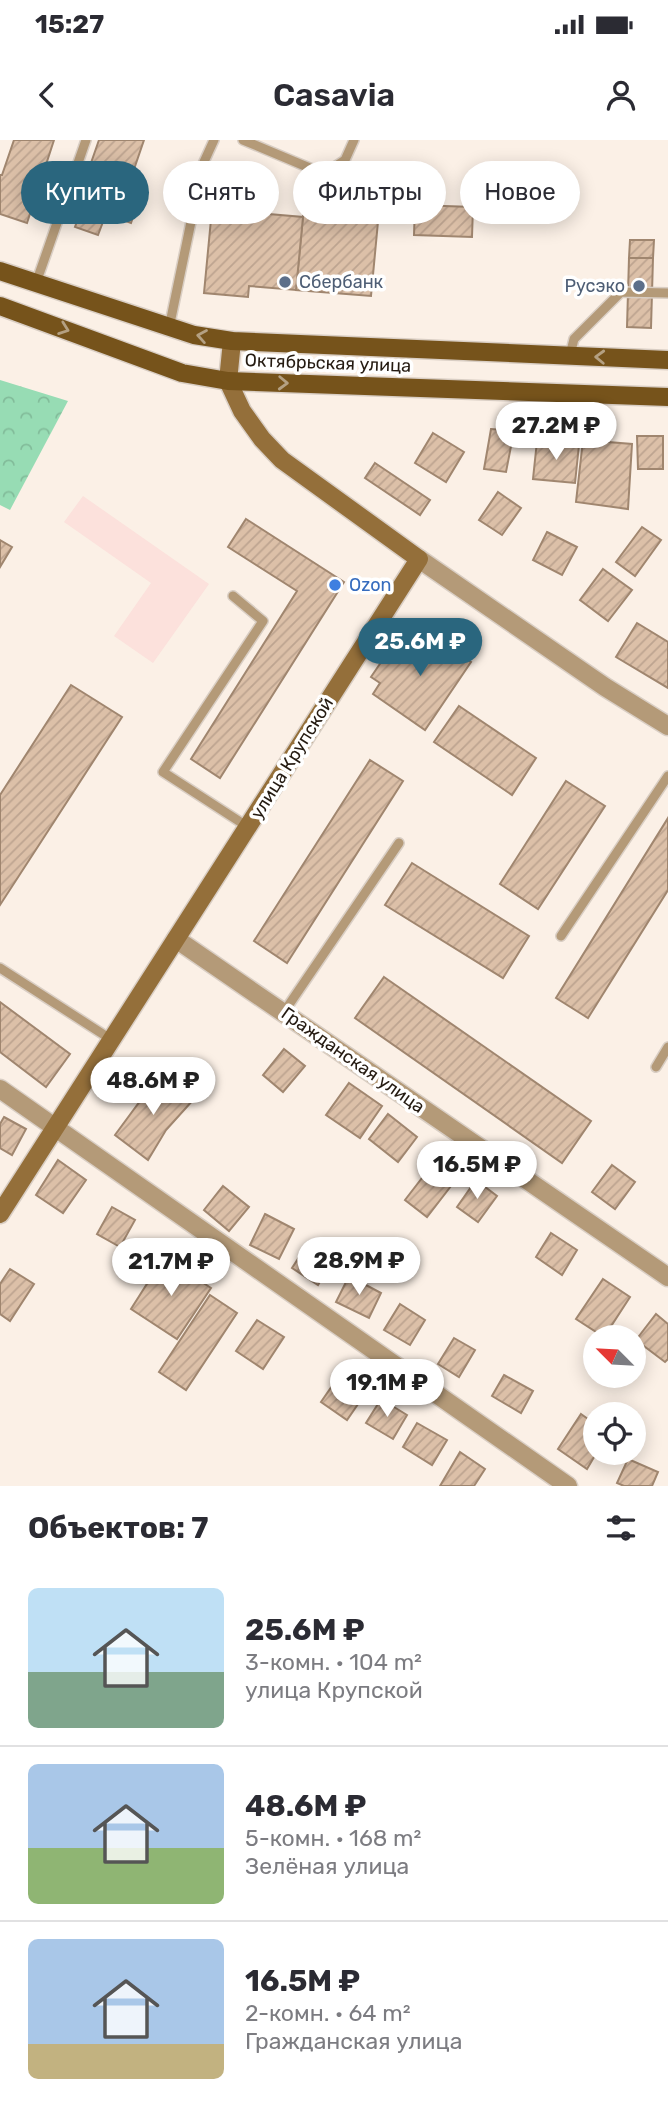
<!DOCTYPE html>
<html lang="ru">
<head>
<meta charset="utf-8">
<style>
  :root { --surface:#fff; --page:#f7f7f7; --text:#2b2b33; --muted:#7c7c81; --line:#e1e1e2; --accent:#2a667e }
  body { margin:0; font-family:Rubik,sans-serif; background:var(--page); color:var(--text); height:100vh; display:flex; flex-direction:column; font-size:26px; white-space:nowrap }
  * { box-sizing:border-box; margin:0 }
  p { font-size:23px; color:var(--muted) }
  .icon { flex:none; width:38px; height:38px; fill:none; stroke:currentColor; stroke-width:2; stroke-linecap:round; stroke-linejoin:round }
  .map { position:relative; height:1346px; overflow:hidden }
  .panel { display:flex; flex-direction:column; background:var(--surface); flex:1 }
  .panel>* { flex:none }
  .top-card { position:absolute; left:21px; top:21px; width:626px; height:63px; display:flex; gap:14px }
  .needle { width:46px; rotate:294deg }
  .tools { position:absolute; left:583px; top:1185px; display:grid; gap:14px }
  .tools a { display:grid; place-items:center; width:63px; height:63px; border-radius:50%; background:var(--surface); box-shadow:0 4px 18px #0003; font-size:35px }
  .price { position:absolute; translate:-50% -60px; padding:0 16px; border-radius:24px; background:#fff; color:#222; font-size:23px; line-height:46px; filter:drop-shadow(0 2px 4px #0008) }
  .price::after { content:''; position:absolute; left:50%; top:42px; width:21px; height:16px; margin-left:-10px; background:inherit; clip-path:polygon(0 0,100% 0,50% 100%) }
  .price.selected { background:var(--accent); color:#fff }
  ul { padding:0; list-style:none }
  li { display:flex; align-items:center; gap:21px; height:175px; padding:0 28px }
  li+li { border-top:2px solid var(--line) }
  li span { display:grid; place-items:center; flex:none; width:196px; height:140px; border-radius:10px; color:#555 }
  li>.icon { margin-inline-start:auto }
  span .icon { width:84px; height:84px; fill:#fffc; stroke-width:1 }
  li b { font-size:30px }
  h2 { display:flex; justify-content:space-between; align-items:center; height:84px; padding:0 28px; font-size:30px }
  .tag { padding:0 24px; border-radius:32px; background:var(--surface); box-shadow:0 4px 18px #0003; font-size:24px; line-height:63px }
  .tag.selected { background:var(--accent); color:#fff }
  .status { display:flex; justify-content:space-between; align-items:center; height:49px; padding:0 35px; background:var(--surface); direction:ltr }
  .status svg { height:19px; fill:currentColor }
  header { display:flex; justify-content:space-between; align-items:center; height:91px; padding:0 28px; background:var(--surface); font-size:32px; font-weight:600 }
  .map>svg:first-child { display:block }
</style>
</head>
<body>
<div class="status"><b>15:27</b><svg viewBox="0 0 49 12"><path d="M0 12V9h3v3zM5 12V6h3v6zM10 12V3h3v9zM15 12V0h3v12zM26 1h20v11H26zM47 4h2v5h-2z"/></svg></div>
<header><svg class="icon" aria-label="back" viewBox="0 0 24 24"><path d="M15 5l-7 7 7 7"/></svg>Casavia<svg class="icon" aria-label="person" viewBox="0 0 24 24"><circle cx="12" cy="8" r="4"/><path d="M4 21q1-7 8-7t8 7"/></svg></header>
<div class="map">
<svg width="668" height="1346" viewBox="0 0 668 1346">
  <defs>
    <pattern id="forest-crowns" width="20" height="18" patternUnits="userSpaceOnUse" patternTransform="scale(1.75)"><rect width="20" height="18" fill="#97dcb4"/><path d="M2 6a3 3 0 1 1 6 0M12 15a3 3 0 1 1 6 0" fill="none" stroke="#82bc9a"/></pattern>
    <pattern id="building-hatch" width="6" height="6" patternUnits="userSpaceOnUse" patternTransform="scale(1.75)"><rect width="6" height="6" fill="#dcc0a8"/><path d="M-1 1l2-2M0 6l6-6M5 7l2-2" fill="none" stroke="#bda490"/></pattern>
  </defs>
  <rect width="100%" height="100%" fill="#fbf0e6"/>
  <path fill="#fce1dc" d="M83,356l126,88 -56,79 -39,-27 37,-53 -87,-61z"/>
  <path fill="url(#forest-crowns)" d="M0,240l68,21 -58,109 -10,-5z"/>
  <g fill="url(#building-hatch)" stroke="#a0866f" stroke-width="2">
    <path d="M14,0h40l-27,83 -27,-9v-39h2z"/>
    <path d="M99,0h45l-13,38 14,4 -14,41 -25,-9 -8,21 -23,-8 7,-19 -6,-2z"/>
    <path d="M304,65l75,6 -8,85 -75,-6z"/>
    <path d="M415,65l58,2 -1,30 -58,-2z"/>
    <path d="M212,69l91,8 -7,73 -47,-4 -1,11 -44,-4z"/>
    <path d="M630,100h24l-1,18h-24z"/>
    <path d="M629,118h24l-2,70 -24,-1z"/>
    <path d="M491,289l23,2 -8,41 -22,-3z"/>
    <path d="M433,293l31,19 -18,30 -31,-19z"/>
    <path d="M637,296h26v33h-25z"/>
    <path d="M583,300l49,4 -4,65 -52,-7z"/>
    <path d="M537,301l42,4 -4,38 -42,-4z"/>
    <path d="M375,323l55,37 -10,15 -55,-37z"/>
    <path d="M498,352l23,16 -19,27 -23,-15z"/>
    <path d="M246,379l98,63 -124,196 -29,-19 106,-168 -69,-44z"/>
    <path d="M642,387l19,13 -26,36 -19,-14z"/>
    <path d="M547,392l30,15 -15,28 -29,-15z"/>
    <path d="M0,400l12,7 -12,20z"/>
    <path d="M603,429l29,21 -24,31 -28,-21z"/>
    <path d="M637,483l31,19v46l-52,-31z"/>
    <path d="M424,490l47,32 -46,68 -52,-36 7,-11 -9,-6 15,-22 10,6 20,-30z"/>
    <path d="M71,545l51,32 -122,188v-110z"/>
    <path d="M459,566l77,52 -24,37 -78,-53z"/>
    <path d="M370,620l33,21 -116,182 -33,-22z"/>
    <path d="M566,641l39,25 -67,103 -38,-25z"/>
    <path d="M668,678v72l-80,128 -32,-20z"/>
    <path d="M412,723l117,73 -26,42 -118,-73z"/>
    <path d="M384,837l207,144 -29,42 -207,-145z"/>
    <path d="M0,862l70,52 -24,33 -46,-35z"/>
    <path d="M284,909l21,17 -22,26 -20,-17z"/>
    <path d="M160,934l33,26 -27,30 -18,30 -33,-25z"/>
    <path d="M349,943l33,23 -22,32 -34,-23z"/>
    <path d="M388,974l29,23 -19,25 -29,-23z"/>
    <path d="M4,977l22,12 -14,26 -12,-7v-24z"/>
    <path d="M446,1007l22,17 -41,53 -22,-17z"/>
    <path d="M58,1020l28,20 -23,33 -27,-18z"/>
    <path d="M612,1025l23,17 -20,27 -23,-17z"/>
    <path d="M476,1040l21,16 -19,26 -21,-15z"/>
    <path d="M223,1046l26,21 -20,24 -25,-21z"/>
    <path d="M112,1067l23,13 -15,27 -23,-13z"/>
    <path d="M265,1074l29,15 -15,30 -29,-14z"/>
    <path d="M551,1093l26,17 -15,25 -26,-18z"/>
    <path d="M309,1102l25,16 -16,27 -26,-17z"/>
    <path d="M164,1117l47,31 -34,51 -46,-30z"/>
    <path d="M10,1129l24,15 -24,37 -10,-7v-30z"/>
    <path d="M349,1136l32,17 -12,25 -33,-16z"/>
    <path d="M603,1139l27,18 -26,40 -28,-18z"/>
    <path d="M210,1155l27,18 -51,77 -27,-18z"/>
    <path d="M400,1164l25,16 -15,25 -26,-15z"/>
    <path d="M656,1174l12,10v35l-3,3 -29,-22z"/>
    <path d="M257,1180l27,17 -21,32 -27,-18z"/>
    <path d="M454,1198l21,12 -16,27 -21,-13z"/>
    <path d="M341,1233l26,18 -20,29 -26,-18z"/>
    <path d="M504,1235l29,16 -12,22 -29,-17z"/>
    <path d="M381,1259l26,16 -14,24 -27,-16z"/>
    <path d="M581,1274l14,10v28h2l-10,17 -29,-20z"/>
    <path d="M417,1283l30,17 -15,25 -29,-18z"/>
    <path d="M460,1312l25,17 -11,17h-34z"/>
    <path d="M628,1319l30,13 -6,14h-28l-7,-3z"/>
  </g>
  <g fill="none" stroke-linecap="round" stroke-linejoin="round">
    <defs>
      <g id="lane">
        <path d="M243,0l81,34 21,-14 9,-20"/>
        <path d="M36,143l50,-143"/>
        <path d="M169,188l34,-164 11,-24"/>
        <path d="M570,215l4,-16 47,-47 47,1"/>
        <path d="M233,456l30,25 -100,151 85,55"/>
        <path d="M561,796l107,-160"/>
        <path d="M0,828l112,72"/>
        <path d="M284,872l115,-169"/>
        <path d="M656,927l12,-20"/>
      </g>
      <g id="street">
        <path d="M419,419l186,128 63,39"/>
        <path d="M176,799l492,338"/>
        <path d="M0,949l568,397"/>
      </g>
      <path id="secondary" d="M0,1074l419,-655 -137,-99 -20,-21 -20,-28 -14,-30 4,-40"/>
      <g id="primary">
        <path d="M0,131l194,64 38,6 436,19"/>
        <path d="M0,166l182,67 46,8 440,16"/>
      </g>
    </defs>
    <use href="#lane" stroke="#d9cec4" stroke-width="12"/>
    <use href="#street" stroke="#d9cec4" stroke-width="21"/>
    <use href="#secondary" stroke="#d9cec4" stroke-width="21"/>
    <use href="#primary" stroke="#d9cec4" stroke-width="21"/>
    <use href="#lane" stroke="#b49a78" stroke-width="9"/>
    <use href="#street" stroke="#b49a78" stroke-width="18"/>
    <use href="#secondary" stroke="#946f3a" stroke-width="18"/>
    <use href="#primary" stroke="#76531b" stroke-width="18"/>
  </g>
  <defs><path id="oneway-chevron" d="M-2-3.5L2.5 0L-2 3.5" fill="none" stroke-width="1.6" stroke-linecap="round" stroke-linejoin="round" transform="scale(1.75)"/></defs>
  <g stroke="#b4a082">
    <use href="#oneway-chevron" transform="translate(64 189) rotate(20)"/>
    <use href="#oneway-chevron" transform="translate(202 196) rotate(-170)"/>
    <use href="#oneway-chevron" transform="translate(600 217) rotate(-178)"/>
    <use href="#oneway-chevron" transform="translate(283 243) rotate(2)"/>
  </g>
  <g fill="#5c6f8a" stroke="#fff" stroke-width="2.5">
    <circle cx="285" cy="142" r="7"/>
    <circle cx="639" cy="146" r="7"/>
  </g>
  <circle fill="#3f7fe0" stroke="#fff" stroke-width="2.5" cx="335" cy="445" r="7"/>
  <g text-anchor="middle" stroke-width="7" stroke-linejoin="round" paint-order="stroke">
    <g font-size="18" fill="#4e5e75" stroke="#fff" text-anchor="start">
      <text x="299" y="148">Сбербанк</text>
      <text x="625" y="152" text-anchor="end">Русэко</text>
    </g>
    <g font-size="18" fill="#251b12" stroke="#fff">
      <text transform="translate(328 223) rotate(2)" y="6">Октябрьская улица</text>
      <text transform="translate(292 618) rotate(-58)" y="6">улица Крупской</text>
      <text transform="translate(353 920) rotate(35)" y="6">Гражданская улица</text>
    </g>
    <g font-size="18" fill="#366cbe" stroke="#fff" text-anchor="start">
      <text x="349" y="451">Ozon</text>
    </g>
  </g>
</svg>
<div class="tools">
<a><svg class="needle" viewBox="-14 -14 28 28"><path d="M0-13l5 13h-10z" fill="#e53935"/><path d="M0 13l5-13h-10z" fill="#7c7c81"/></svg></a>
<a><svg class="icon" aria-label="locate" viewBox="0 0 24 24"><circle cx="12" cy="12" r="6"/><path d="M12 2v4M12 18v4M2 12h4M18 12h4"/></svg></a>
</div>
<b class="price" style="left:556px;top:322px">27.2M ₽</b>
<b class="price selected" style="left:420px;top:538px">25.6M ₽</b>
<b class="price" style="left:153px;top:977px">48.6M ₽</b>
<b class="price" style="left:477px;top:1061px">16.5M ₽</b>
<b class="price" style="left:359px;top:1157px">28.9M ₽</b>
<b class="price" style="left:171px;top:1158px">21.7M ₽</b>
<b class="price" style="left:387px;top:1279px">19.1M ₽</b>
<div class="top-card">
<a class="tag selected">Купить</a>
<a class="tag">Снять</a>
<a class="tag">Фильтры</a>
<a class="tag">Новое</a>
</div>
</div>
<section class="panel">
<h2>Объектов: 7<svg class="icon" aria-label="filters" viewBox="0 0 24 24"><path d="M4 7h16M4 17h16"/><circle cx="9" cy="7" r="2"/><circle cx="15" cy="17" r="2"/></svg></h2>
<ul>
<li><span style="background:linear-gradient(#bfe0f5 60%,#7fa58c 0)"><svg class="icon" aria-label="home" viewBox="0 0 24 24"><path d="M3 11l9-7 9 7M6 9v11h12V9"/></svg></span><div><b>25.6M ₽</b><p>3-комн. · 104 m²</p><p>улица Крупской</p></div></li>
<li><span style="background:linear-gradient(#a9c7e8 60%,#8fb573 0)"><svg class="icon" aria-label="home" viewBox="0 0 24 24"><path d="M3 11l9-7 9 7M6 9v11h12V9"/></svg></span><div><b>48.6M ₽</b><p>5-комн. · 168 m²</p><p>Зелёная улица</p></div></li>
<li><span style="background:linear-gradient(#a9c7e8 75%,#c2b280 0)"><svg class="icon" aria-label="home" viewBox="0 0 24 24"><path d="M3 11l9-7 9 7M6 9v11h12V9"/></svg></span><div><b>16.5M ₽</b><p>2-комн. · 64 m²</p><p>Гражданская улица</p></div></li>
</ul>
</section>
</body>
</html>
